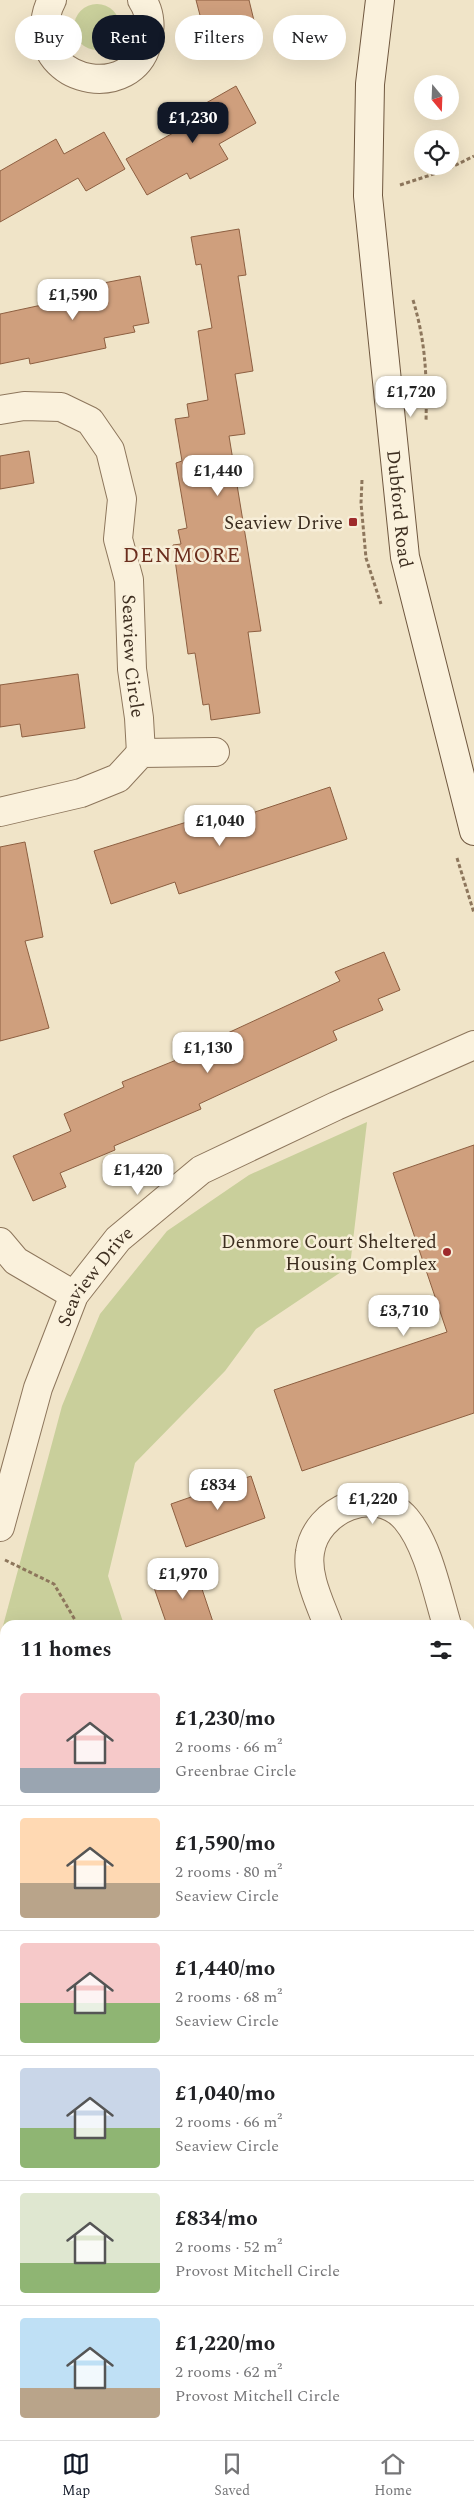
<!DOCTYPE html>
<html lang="en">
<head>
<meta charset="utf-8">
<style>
  :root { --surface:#fff; --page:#f2f2f2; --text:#202124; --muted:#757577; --line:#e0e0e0; --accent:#111827 }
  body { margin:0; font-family:Spectral,serif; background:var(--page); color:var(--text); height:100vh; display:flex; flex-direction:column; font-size:19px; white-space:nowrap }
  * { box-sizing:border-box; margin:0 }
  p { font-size:16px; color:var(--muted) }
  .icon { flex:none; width:28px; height:28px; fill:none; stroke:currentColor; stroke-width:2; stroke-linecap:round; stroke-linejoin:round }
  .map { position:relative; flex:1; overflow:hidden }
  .side { position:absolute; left:0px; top:1620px; width:475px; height:820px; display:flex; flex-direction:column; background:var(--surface); border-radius:15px 15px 0 0; box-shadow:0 5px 20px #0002 }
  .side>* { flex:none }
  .top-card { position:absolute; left:15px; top:15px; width:445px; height:45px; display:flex; gap:10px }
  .needle { width:32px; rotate:161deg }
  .fabs { position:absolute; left:414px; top:75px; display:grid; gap:10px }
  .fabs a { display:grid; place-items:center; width:45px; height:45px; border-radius:50%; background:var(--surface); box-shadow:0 5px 20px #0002; font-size:25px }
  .price { position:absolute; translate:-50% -42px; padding:0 11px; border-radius:10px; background:#fff; color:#222; font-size:16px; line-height:32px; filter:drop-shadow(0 1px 2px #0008) }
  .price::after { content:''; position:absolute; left:50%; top:30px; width:15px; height:11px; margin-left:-8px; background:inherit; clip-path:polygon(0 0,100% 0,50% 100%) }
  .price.active { background:var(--accent); color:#fff }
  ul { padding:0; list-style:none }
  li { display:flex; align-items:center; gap:15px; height:125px; padding:0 20px }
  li+li { border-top:1px solid var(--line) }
  li span { display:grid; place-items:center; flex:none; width:140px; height:100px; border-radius:5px; color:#555 }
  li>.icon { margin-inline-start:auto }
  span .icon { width:60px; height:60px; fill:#fffc; stroke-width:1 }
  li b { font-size:21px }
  h2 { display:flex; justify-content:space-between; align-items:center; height:60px; padding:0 20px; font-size:21px }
  .pill { padding:0 18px; border-radius:22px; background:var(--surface); box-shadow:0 5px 20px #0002; font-size:18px; line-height:45px }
  .pill.active { background:var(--accent); color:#fff }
  .tabs { display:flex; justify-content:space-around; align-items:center; height:70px; border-top:1px solid var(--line); background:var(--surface); font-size:14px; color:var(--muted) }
  .tabs a { display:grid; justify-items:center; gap:2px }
  .tabs .active { color:var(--accent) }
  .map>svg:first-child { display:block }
</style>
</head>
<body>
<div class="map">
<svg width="474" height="2440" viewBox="0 0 474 2440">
  <rect width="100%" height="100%" fill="#f0e4c8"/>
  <g fill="#c9cf9b">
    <circle cx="97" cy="27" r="23"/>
    <path d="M367,1122l-17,144 -94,63 -31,42 -90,92 -27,113 16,49h-119v810h396v5h-401v-803l62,-231 38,-92 67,-83 82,-56z"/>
  </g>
  <g fill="#cf9f7d" stroke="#8d5f41">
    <path d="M196,0h53l7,29 -49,13z"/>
    <path d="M236,86l20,37 -37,21 9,15 -38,20 -3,-6 -40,22 -21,-36 78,-43 -5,-9z"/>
    <path d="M104,132l21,37 -39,22 -8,-13 -78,44v-51l56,-32 8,15z"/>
    <path d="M239,229l7,46 -8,1 15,95 -18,3 10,60 -16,2 32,195 -13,1 12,81 -49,7 -2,-16 -6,1 -8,-52 -7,1 -15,-109 8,-1 -3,-14 9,-2 -11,-65 6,-2 -7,-42 14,-2 -2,-13 21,-4 -10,-69 14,-3 -11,-64 -5,1 -5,-28z"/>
    <path d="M140,276l9,47 -16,3 2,6 -31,6 2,10 -76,16 -1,-6 -29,6v-50l51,-11 -3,-13 44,-10 1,5z"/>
    <path d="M29,451l5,32 -34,6v-33z"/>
    <path d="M78,674l7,54 -63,9 -2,-13 -20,3v-42z"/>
    <path d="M330,787l17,52 -168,55 -4,-12 -64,22 -17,-53 112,-35 4,11z"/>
    <path d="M25,842l18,95 -18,4 24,87 -49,13v-194z"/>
    <path d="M384,952l16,38 -22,9 5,11 -50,21 4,9 -138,64 2,5 -87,37 1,4 -55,23 6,14 -33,14 -20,-45 58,-25 -7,-17 60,-27 -2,-5 84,-34 -2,-4 136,-63 -5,-9z"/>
    <path d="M474,1145v268l-172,58 -28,-81 173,-58 -54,-159z"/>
    <path d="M251,1476l14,42 -79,29 -15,-43z"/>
    <path d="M195,1568l19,57h-47l-15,-43z"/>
  </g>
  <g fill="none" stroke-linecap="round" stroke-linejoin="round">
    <defs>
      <g id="street">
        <path d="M52,0c-5,9 -7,19 -7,29 0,56 86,70 102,15 4,-14 4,-31 -5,-44"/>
        <path id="s1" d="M0,410l24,-4 37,1 29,14 20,29 12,49 -4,40 11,41 3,89 7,49 2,35"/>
        <path d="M0,812l81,-19 37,-15 23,-25 74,-1"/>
        <path d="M0,1242l16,19 58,34"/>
        <path id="s2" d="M0,1527l38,-139 36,-93 44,-56 83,-69 135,-64 138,-61"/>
        <path d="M328,1625c-8,-22 -22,-49 -18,-73 6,-42 65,-69 96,-33 22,26 31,73 41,106"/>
        <path d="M470,1869l4,2"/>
        <path d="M470,2388l4,1"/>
      </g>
      <g id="secondary">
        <path id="s3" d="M380,0l-10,84 -2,112 37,361 69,274"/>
        <path d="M470,2296l4,-15"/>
        <path d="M442,2440l1,-5"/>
      </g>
    </defs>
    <use href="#street" stroke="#8d765c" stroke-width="30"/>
    <use href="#secondary" stroke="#6f573f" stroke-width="30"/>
    <g stroke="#8d765c" stroke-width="3" stroke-dasharray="4 2.5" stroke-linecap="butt">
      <path d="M400,185l46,-15 28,-14"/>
      <path d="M413,300c13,43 14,78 13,122"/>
      <path d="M362,480l-1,23 5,55 15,46"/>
      <path d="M457,858l17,55"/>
      <path d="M5,1560l49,24 24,41"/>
      <path d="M470,2224l4,-10"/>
      <path d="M0,2359l5,7"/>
      <path d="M49,2435l1,5"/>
      <path d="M61,2435l6,5"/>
      <path d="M0,2440l7,-5"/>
    </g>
    <use href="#street" stroke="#faf1dc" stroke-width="28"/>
    <use href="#secondary" stroke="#faf1dc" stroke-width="28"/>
  </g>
  <g fill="#9e2a2b" stroke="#f7eed8" stroke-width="2">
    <rect x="348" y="517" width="10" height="10" rx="2.5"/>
    <circle cx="447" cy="1252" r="5"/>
  </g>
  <g text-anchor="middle" stroke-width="5" stroke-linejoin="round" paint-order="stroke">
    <g font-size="19" fill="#3d2e20" stroke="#f7eed8">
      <text dy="7" stroke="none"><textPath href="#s3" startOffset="511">Dubford Road</textPath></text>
      <text dy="7" stroke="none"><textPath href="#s1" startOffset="338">Seaview Circle</textPath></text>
      <text dy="7" stroke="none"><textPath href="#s2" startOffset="271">Seaview Drive</textPath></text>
    </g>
    <g font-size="19" fill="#3d2e20" stroke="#f7eed8" text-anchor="end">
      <text x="343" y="529">Seaview Drive</text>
      <text x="437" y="1248">Denmore Court Sheltered<tspan x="437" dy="22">Housing Complex</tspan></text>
    </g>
    <g font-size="21" letter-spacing="1" fill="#6b2e1e" stroke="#f7eed8">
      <text x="182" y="562">DENMORE</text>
    </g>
  </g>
</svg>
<div class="fabs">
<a><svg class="needle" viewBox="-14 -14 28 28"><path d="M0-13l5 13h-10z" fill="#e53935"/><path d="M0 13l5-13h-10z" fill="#757577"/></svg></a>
<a><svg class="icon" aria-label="locate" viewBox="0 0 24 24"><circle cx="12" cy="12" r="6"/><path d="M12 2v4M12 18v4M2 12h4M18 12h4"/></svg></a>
</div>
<b class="price active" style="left:193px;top:144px">£1,230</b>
<b class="price" style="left:73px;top:321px">£1,590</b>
<b class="price" style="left:411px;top:418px">£1,720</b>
<b class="price" style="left:218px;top:497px">£1,440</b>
<b class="price" style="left:220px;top:847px">£1,040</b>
<b class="price" style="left:208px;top:1074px">£1,130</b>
<b class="price" style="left:138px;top:1196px">£1,420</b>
<b class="price" style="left:404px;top:1337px">£3,710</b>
<b class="price" style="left:218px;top:1511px">£834</b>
<b class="price" style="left:373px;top:1525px">£1,220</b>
<b class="price" style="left:183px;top:1600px">£1,970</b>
<div class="top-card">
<a class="pill">Buy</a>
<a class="pill active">Rent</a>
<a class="pill">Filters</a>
<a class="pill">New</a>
</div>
<section class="side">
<h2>11 homes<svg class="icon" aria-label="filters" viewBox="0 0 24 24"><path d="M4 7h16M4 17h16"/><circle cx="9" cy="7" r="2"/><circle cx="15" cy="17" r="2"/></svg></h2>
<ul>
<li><span style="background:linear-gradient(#f6c9c9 75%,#9aa5b1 0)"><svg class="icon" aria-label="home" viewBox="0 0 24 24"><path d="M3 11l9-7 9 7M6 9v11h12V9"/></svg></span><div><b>£1,230/mo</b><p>2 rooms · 66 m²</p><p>Greenbrae Circle</p></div></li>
<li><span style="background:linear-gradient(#ffd9b3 65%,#b9a48a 0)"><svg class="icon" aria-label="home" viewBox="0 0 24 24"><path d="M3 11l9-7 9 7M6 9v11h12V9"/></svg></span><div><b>£1,590/mo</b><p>2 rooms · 80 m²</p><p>Seaview Circle</p></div></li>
<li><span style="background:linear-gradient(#f6c9c9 60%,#8fb573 0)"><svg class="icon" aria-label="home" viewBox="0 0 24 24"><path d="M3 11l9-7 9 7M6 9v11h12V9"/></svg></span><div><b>£1,440/mo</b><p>2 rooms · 68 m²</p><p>Seaview Circle</p></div></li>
<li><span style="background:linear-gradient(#c9d6e8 60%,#8fb573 0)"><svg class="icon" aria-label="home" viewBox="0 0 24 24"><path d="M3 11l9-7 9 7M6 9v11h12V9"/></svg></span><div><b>£1,040/mo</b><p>2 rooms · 66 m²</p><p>Seaview Circle</p></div></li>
<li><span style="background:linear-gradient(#dfe7d0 70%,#8fb573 0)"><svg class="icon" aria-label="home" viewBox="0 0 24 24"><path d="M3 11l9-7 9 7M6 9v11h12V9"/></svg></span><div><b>£834/mo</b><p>2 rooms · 52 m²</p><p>Provost Mitchell Circle</p></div></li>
<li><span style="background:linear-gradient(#bfe0f5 70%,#b9a48a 0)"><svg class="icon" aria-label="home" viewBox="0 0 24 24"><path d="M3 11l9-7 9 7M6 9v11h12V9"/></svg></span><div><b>£1,220/mo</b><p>2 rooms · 62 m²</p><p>Provost Mitchell Circle</p></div></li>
</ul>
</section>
</div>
<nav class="tabs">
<a class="active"><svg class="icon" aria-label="map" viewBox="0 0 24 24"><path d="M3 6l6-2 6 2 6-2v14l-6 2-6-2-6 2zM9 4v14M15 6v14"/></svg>Map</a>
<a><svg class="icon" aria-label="saved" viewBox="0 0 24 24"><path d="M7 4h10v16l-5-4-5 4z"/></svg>Saved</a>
<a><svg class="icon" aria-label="home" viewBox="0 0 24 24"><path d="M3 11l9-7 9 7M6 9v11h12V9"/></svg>Home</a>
</nav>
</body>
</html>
